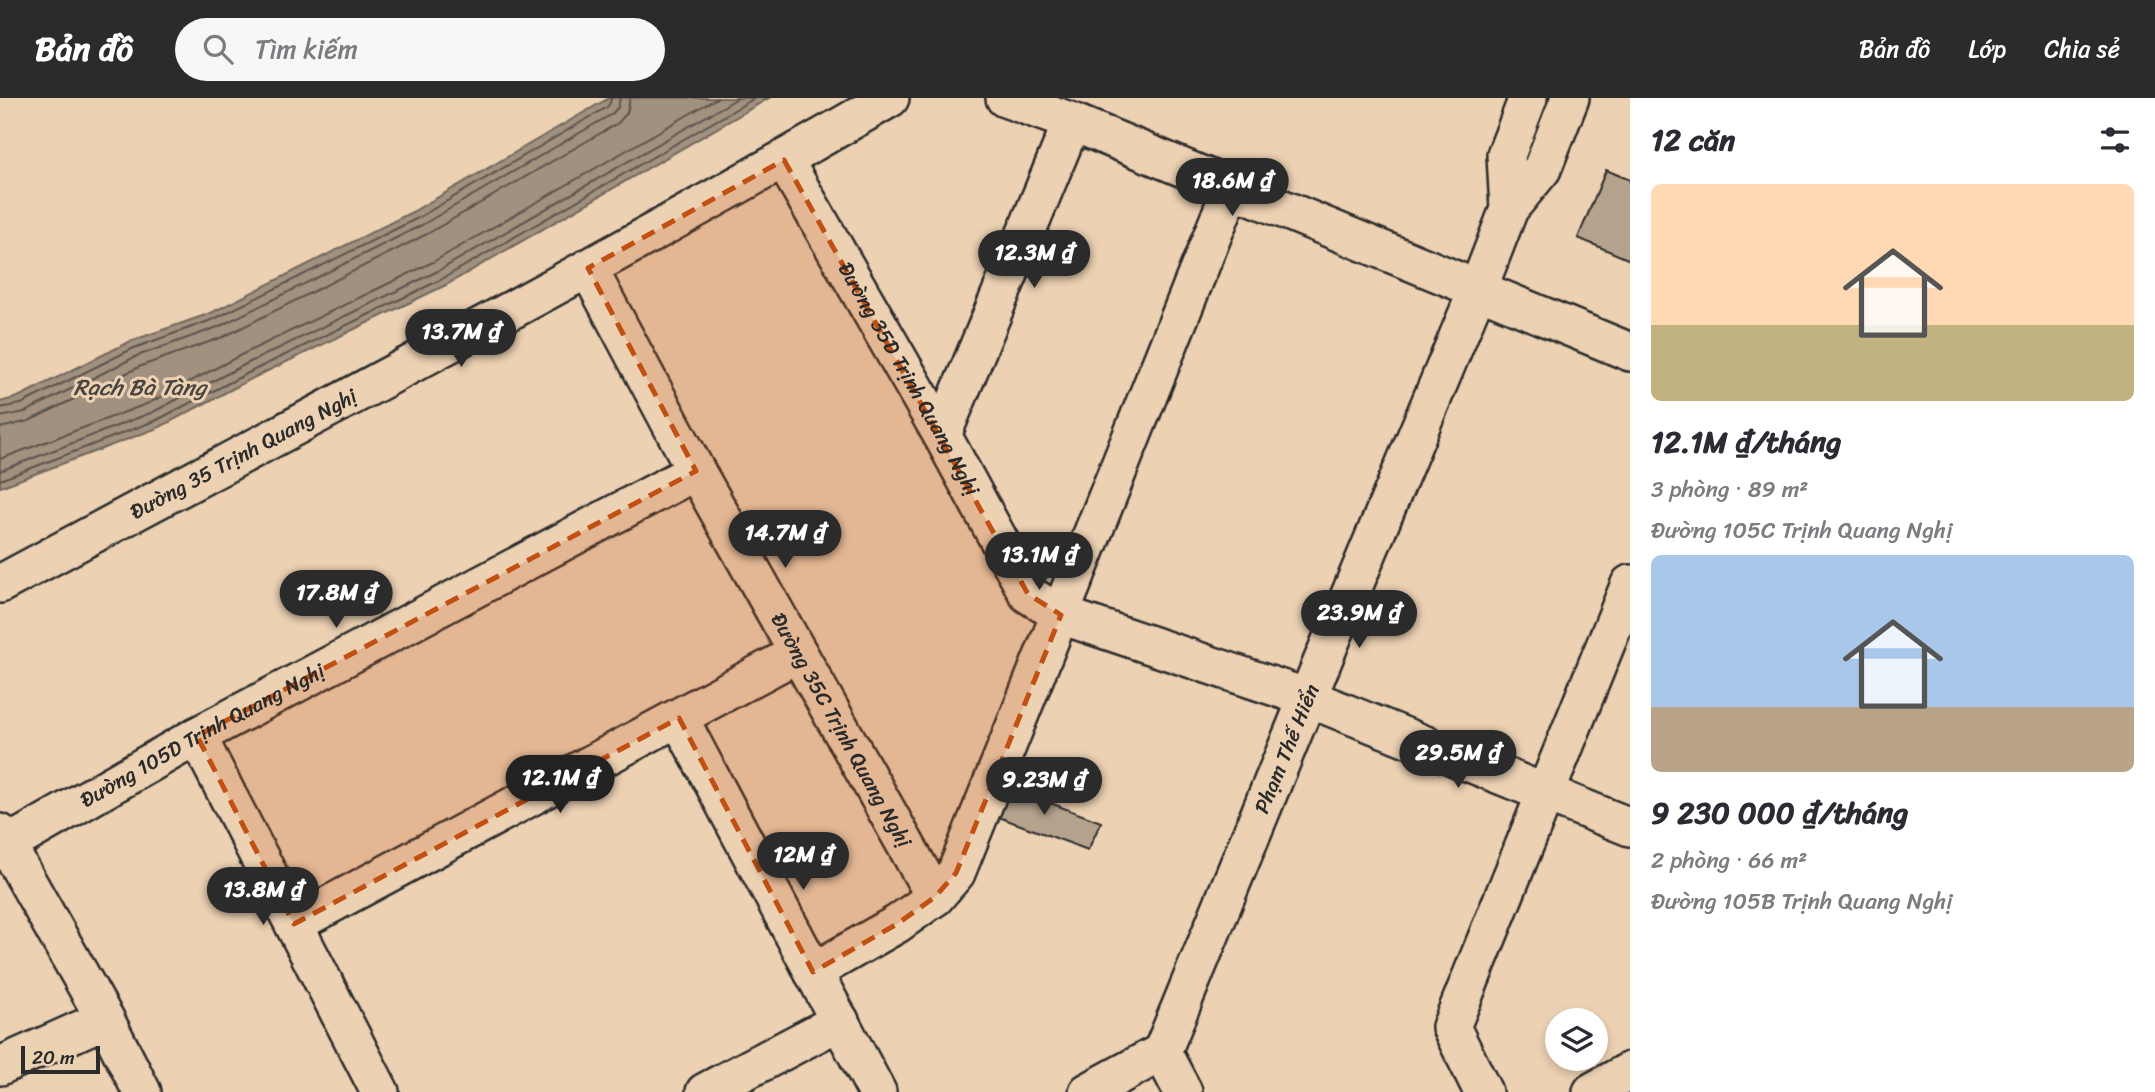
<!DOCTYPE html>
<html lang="vi">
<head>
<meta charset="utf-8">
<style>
  :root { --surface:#fff; --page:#f7f7f7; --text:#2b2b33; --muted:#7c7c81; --accent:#2b2b2b }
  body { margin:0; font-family:Sriracha,sans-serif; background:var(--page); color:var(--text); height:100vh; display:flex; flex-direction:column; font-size:26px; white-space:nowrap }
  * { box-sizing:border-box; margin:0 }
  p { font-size:23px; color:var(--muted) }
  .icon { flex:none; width:38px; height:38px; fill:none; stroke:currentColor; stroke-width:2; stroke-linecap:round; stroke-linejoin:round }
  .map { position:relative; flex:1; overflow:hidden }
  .side { display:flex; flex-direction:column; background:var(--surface); width:525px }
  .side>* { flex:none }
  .tools { position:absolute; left:1545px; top:910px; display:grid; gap:14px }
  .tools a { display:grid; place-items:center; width:63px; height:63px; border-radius:50%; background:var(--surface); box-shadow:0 4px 10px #0003; font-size:35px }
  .scale { position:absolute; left:21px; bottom:18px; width:79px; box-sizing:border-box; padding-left:7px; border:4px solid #2b2b2b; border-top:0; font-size:19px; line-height:24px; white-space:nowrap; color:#2b2b2b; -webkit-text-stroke:5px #ecd1b3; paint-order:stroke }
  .price { position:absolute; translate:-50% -60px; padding:0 16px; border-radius:24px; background:var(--accent); color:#fff; font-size:23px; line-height:46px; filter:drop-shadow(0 2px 4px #0008) }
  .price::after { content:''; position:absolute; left:50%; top:42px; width:21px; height:16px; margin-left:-10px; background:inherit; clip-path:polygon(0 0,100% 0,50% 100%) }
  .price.on { background:#222; color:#fff }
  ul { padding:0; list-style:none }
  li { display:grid; align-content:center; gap:14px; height:371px; padding:0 21px }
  li span { display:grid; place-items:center; height:217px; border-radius:10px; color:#555 }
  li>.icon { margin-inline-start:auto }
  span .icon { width:126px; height:126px; fill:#fffc; stroke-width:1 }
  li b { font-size:30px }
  h2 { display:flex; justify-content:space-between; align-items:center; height:84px; padding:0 21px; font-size:30px }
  header { display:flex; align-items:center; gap:42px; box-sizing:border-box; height:98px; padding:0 35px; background:var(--accent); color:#fff }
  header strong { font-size:33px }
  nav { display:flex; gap:38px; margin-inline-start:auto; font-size:24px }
  .search { width:490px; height:63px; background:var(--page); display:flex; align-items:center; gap:18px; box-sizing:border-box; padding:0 24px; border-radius:38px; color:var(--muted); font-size:26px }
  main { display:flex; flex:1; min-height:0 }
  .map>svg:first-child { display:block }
</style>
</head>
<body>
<header>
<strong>Bản đồ</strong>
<div class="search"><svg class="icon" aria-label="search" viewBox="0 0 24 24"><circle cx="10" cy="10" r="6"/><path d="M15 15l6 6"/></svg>Tìm kiếm</div>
<nav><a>Bản đồ</a><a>Lớp</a><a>Chia sẻ</a></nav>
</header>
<main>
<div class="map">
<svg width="1630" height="994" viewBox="0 0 1630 994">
  <rect width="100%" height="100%" fill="#ecd1b3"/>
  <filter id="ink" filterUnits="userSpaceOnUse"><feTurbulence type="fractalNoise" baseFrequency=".0143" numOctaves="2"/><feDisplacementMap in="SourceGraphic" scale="14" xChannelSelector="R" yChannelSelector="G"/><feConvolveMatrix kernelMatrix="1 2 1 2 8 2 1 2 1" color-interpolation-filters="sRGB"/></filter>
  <g filter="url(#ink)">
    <path fill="#a2917f" stroke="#72685d" stroke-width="2" d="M609,0h160l-323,187 -193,93 -93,49 -160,60v-85l18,-5 113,-56 80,-28 203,-102z"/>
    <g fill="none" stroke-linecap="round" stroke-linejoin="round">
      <g stroke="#5b544d" stroke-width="2">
        <path d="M0,310l21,-4 113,-56 80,-29 204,-101 189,-111 3,-4 1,-5"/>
        <path d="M0,319l25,-5 112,-56 81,-29 204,-102 190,-111 6,-7 2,-9"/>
        <path d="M0,330l29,-7 112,-55 82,-29 204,-103 191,-111 9,-10 3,-15"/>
        <path d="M0,361l149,-56 92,-48 192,-93 284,-164"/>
        <path d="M0,373l153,-59 93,-48 192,-93 300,-173"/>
        <path d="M0,382l157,-60 93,-48 192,-93 313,-181"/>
      </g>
    </g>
    <g fill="#b6a38e" stroke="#2b2b2b" stroke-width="2">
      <path d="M1606,72l24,10v80l-52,-22z"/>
      <path d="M1000,686l101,38 -13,28 -100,-37z"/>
    </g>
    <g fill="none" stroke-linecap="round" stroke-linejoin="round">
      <defs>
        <g id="minor">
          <path d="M1005,0l67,24 558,230"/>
          <path id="s1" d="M784,62l158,275 86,159 33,21 247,83 322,129"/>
          <path d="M1509,111l-3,-54 22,-57"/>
          <path id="s2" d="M588,170l108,203 239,426"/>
          <path d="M942,337l130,-313"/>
          <path id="s3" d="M0,486c298,-160 598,-316 890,-486"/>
          <path d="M679,620l198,374"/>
          <path d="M197,638l183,356"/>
          <path d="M0,735l105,186 37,73"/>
          <path id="s4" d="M7,747l190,-109 499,-265"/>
          <path d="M294,826l504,-271"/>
          <path d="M813,874l84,-48 38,-27 21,-24 276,-686"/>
          <path d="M0,968l105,-47"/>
          <path d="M705,994l135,-71"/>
          <path d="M1088,994l74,-40"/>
          <path id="s5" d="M1183,994l-21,-40 175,-426 141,-337 31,-80 33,-40 28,-71"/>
          <path d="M1483,994l-32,-65 179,-443"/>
          <path d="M1592,994l38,-21"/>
        </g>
      </defs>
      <use href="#minor" stroke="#2b2b2b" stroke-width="42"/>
      <use href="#minor" stroke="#ecd1b3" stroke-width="37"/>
    </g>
  </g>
  <path fill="#c25012" fill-opacity="0.2" stroke="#c25012" stroke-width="5" stroke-dasharray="14 9" stroke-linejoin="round" d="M784,62l244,434 33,21 -105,258 -21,24 -38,27 -84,48 -134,-254 -385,206 -97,-188 499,-265 -108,-203z"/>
  <g text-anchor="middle" stroke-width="6" stroke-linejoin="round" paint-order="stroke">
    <g font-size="21" fill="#2b2b2b" stroke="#ecd1b3">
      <text dy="7" stroke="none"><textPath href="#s1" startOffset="252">Đường 35D Trịnh Quang Nghị</textPath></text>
      <text dy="7" stroke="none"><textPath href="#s3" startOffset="276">Đường 35 Trịnh Quang Nghị</textPath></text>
      <text dy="7" stroke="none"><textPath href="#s2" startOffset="527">Đường 35C Trịnh Quang Nghị</textPath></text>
      <text dy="7" stroke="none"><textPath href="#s4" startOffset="224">Đường 105D Trịnh Quang Nghị</textPath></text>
      <text dy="7" stroke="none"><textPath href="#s5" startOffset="373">Phạm Thế Hiển</textPath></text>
    </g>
    <g font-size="23" font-style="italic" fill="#494440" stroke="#ecd1b3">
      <text x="140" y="297">Rạch Bà Tàng</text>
    </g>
  </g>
</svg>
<div class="tools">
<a><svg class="icon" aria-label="layers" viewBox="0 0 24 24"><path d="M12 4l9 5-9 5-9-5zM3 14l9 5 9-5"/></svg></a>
</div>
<div class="scale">20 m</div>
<b class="price" style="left:1232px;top:120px">18.6M ₫</b>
<b class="price" style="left:1034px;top:192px">12.3M ₫</b>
<b class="price" style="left:461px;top:271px">13.7M ₫</b>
<b class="price" style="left:785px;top:472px">14.7M ₫</b>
<b class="price" style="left:1039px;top:494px">13.1M ₫</b>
<b class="price" style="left:336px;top:532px">17.8M ₫</b>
<b class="price" style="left:1359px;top:552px">23.9M ₫</b>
<b class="price" style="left:1458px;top:692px">29.5M ₫</b>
<b class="price on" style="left:560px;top:717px">12.1M ₫</b>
<b class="price" style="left:1044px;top:719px">9.23M ₫</b>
<b class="price" style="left:803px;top:794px">12M ₫</b>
<b class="price" style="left:263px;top:829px">13.8M ₫</b>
</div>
<section class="side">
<h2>12 căn<svg class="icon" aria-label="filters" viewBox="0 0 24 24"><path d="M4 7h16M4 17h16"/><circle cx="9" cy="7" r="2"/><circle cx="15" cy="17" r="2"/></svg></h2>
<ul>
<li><span style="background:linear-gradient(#ffd9b3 65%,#c2b280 0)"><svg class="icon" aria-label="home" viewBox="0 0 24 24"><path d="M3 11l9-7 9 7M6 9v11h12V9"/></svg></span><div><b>12.1M ₫/tháng</b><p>3 phòng · 89 m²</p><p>Đường 105C Trịnh Quang Nghị</p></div></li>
<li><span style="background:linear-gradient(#a9c7e8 70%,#b9a48a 0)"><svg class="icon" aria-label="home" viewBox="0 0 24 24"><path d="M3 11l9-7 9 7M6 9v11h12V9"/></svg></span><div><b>9 230 000 ₫/tháng</b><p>2 phòng · 66 m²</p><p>Đường 105B Trịnh Quang Nghị</p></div></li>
</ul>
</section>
</main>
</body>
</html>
